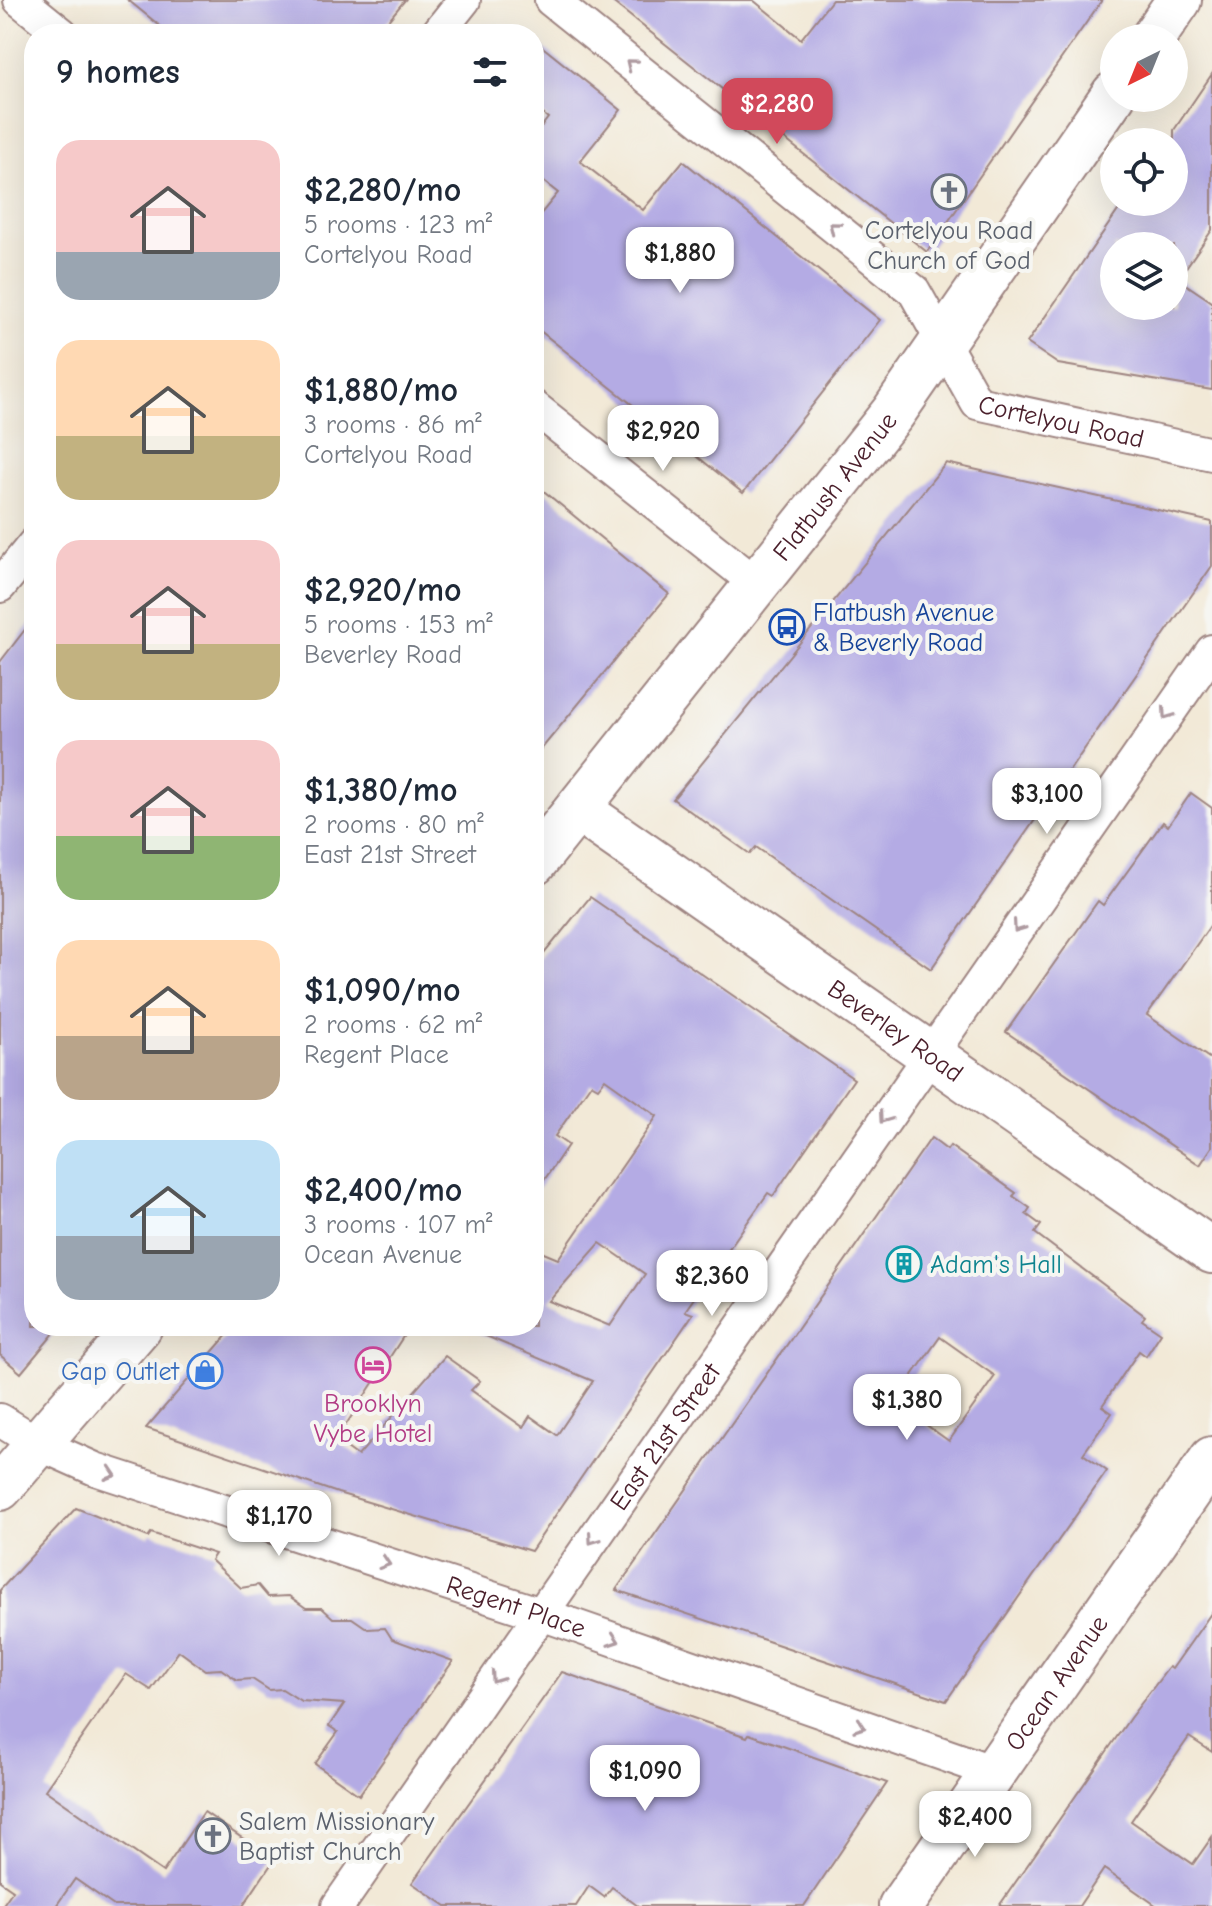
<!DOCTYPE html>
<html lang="en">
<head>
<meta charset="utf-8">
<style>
  :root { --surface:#fff; --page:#f2f2f3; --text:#1f2937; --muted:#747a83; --accent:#d1495b }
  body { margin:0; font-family:"Comic Neue",sans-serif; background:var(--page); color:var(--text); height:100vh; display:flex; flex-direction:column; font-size:30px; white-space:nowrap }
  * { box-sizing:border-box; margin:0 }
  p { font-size:26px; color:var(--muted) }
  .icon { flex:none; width:44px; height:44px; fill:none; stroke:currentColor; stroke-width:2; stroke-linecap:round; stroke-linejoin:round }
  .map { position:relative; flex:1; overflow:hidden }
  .panel { position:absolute; left:24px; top:24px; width:520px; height:1312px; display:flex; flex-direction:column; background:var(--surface); border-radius:32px; box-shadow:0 8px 32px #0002 }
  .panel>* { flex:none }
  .needle { width:52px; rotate:223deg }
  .tools { position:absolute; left:1100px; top:24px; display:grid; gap:16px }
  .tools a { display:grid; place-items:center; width:88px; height:88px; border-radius:50%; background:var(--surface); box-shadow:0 8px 32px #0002; font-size:40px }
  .price { position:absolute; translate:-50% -68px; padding:0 18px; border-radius:16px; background:#fff; color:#222; font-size:26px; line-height:52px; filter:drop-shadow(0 2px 4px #0008) }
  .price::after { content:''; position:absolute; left:50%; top:48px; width:24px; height:18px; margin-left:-12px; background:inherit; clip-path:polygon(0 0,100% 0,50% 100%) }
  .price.active { background:var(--accent); color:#fff }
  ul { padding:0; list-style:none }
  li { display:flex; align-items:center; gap:24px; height:200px; padding:0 32px }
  li span { display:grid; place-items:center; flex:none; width:224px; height:160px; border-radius:24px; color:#555 }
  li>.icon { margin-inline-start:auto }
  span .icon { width:96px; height:96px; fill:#fffc; stroke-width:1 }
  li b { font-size:34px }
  h2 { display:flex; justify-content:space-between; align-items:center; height:96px; padding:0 32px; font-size:34px }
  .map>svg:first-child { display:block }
</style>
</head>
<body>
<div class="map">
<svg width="1212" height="1906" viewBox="0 0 1212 1906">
  <rect width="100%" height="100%" fill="#f6f6f2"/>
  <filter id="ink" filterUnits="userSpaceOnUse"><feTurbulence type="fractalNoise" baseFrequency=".0125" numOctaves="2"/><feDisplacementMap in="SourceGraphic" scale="16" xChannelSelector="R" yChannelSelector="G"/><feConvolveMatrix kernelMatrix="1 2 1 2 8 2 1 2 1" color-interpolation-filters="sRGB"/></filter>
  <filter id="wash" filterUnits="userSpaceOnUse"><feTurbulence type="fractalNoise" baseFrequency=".006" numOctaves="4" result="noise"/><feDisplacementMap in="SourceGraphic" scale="32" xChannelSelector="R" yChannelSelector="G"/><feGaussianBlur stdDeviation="1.8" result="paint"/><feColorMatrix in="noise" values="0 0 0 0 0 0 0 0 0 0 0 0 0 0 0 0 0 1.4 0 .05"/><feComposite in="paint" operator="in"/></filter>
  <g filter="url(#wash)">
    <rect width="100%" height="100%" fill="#f2e9d7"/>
    <g id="blocks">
      <g fill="#b4abe4" fill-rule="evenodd">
        <path d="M128,0h277l-28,34h-207z"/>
        <path d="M610,0h143l48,39 31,-39h270l-175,252z"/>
        <path d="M534,40l87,70 -41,51 63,49 40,-49 197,159 -137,173 -209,-167v-104l24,-29 -24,-19v-38l14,-18 -14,-11z"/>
        <path d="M1212,74v156l-34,49 34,23v88l-154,-26 -31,-21 97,-141h50v-72zM1114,246h60v60h-60z"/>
        <path d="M946,463l266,59v44l-281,403 -175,-122 -6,7 -77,-55z"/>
        <path d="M534,483l135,111 -135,164z"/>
        <path d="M34,618v708h26l-39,47 -21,-18v-693z"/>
        <path d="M1191,793l21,15v115l-65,92 65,45v87l-12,18 -194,-133 92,-131 5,4 60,-83 5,4z"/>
        <path d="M590,897l264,182 -81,117 -5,-3 -83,118 8,3 -162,237 -193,-58 -192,-65 89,-102h175l-74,114 22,16 87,-100 35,25 -9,9 52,37 7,-11 27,19 36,-54 -131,-55h72v-77l24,10 99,-143 -52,-37 -7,9 -7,-4 -36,52 13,9 -34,50v-229zM600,1243l45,31 -35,52 -61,-25z"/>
        <path d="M931,1138l16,12 3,-4 66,47 -3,3 17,12 -4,6 15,11 -6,8 110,83 -3,4 19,13 -15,23 -7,-5 -37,55 10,7 -29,41 24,17 -161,230 -330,-111zM940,1337l55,39 -46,65 -55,-39z"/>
        <path d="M76,1508l72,29 3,-4 64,21 -4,6 30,28 17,-3 10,12 21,-1 17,12h16l11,10h19l16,11 17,-1 7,11 61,22 -94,134 -44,-31 23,-32 -9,-6 15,-22 -43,-3 -19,-12 -13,1 -17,-11 -15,1 -16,-11 -16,1 -26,-19 -28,39 -25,-16 -81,116 118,82 41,-60 70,48 -31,46h-129l-39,-27 -19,27h-54l11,-16 -13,-9v-291z"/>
        <path d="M1212,1612v140l-23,-15 -58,84 62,43 19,-27v69h-55l-53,-37 -25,37h-80l131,-188 39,-51 3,2z"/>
        <path d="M562,1672l185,65 2,-3 138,49 -83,123h-166l-26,-19 -8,10 -15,-11 -13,20h-130l-34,-23z"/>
      </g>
    </g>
  </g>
  <g filter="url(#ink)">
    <use href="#blocks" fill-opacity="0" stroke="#9e8481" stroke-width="2"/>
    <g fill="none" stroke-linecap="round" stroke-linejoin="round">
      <defs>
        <g id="street">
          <path d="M20,0l42,34"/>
          <path id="s1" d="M551,0l363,291 63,112 235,51"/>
          <path d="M437,34l27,-34"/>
          <path d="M534,407l223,177"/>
          <path d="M0,586l34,-42"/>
          <path id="s2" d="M0,1420l39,24 56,25 446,145 453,158"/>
          <path id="s3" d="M338,1906l874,-1255"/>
        </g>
        <g id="secondary">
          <path id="s4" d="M579,810l633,441"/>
          <path id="s5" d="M901,1906l311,-447"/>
        </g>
        <g id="primary">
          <path d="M1153,38l26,-38"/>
          <path id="s6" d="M534,863l359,-450 221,-319"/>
          <path d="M0,1488l140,-162"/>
        </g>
      </defs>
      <use href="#street" stroke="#9e8481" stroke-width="36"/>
      <use href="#secondary" stroke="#9e8481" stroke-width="48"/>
      <use href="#primary" stroke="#9e8481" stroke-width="48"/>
      <use href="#street" stroke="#fff" stroke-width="32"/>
      <use href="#secondary" stroke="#fff" stroke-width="44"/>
      <use href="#primary" stroke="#fff" stroke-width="44"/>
    </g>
    <defs><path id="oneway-chevron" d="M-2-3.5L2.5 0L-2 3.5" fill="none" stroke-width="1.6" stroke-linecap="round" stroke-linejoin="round" transform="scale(2)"/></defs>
    <g stroke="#ae9aa0">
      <use href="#oneway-chevron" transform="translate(631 64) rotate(-141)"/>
      <use href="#oneway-chevron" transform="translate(834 227) rotate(-141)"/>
      <use href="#oneway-chevron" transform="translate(1167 714) rotate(125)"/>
      <use href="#oneway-chevron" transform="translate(1018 927) rotate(125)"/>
      <use href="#oneway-chevron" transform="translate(884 1118) rotate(125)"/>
      <use href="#oneway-chevron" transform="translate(111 1474) rotate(18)"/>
      <use href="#oneway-chevron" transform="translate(593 1539) rotate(125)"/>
      <use href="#oneway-chevron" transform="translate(385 1563) rotate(18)"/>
      <use href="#oneway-chevron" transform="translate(614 1640) rotate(19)"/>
      <use href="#oneway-chevron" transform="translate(496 1678) rotate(125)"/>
      <use href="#oneway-chevron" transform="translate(860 1726) rotate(19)"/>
    </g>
  </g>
  <defs>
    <symbol id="church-ring" viewBox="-11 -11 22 22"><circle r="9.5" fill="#f6f6f2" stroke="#6b7280" stroke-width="1.5"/><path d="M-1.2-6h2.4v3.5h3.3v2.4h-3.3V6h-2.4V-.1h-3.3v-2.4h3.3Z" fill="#6b7280"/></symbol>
    <symbol id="bus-ring" viewBox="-11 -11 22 22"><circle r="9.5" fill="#f6f6f2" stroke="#1a4fb4" stroke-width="1.5"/><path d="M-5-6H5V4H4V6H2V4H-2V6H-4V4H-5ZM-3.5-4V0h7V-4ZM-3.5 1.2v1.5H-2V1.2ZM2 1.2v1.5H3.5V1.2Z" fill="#1a4fb4"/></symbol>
    <symbol id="building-ring" viewBox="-11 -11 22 22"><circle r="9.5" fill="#f6f6f2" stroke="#0f9aa8" stroke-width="1.5"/><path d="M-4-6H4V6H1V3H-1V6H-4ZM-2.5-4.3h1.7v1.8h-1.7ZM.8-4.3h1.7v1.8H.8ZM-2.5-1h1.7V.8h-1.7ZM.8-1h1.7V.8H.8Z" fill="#0f9aa8"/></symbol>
    <symbol id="hotel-ring" viewBox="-11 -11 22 22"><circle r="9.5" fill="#f6f6f2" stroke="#d1479c" stroke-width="1.5"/><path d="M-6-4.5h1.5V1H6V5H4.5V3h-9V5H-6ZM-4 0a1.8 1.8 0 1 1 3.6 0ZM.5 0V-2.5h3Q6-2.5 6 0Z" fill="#d1479c"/></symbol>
    <symbol id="shop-ring" viewBox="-11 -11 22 22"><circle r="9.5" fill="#f6f6f2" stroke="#3f7fe0" stroke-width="1.5"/><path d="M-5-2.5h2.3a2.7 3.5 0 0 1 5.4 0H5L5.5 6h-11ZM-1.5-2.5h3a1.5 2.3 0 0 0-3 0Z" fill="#3f7fe0"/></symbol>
  </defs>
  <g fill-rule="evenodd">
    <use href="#church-ring" x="929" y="172" width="40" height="40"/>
    <use href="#bus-ring" x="767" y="607" width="40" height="40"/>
    <use href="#building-ring" x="884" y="1244" width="40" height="40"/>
    <use href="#hotel-ring" x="353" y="1345" width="40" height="40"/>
    <use href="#shop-ring" x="185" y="1351" width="40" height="40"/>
    <use href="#church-ring" x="193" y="1816" width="40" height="40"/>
  </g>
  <g text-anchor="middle" stroke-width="8" stroke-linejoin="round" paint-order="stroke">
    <g font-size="26" fill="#5b616d" stroke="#f6f6f2">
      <text x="949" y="239">Cortelyou Road<tspan x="949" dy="30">Church of God</tspan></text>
      <text x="239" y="1830" text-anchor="start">Salem Missionary<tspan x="239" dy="30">Baptist Church</tspan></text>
    </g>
    <g font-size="26" fill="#4a1f2b" stroke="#f6f6f2">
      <text dy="9" stroke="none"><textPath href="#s1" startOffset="680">Cortelyou Road</textPath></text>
      <text dy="9" stroke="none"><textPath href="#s6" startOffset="482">Flatbush Avenue</textPath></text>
      <text dy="9" stroke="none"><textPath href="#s4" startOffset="386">Beverley Road</textPath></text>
      <text dy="9" stroke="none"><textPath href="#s3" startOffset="572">East 21st Street</textPath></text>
      <text dy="9" stroke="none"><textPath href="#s2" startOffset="550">Regent Place</textPath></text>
      <text dy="9" stroke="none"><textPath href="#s5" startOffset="272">Ocean Avenue</textPath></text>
    </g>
    <g font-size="26" fill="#164399" stroke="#f6f6f2" text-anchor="start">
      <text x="813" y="621">Flatbush Avenue<tspan x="813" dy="30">&amp; Beverly Road</tspan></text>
    </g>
    <g font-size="26" fill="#0d838f" stroke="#f6f6f2" text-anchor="start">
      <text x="930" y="1273">Adam's Hall</text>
    </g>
    <g font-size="26" fill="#366cbe" stroke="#f6f6f2" text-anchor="end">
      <text x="179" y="1380">Gap Outlet</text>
    </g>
    <g font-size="26" fill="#b23c85" stroke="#f6f6f2">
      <text x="373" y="1412">Brooklyn<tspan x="373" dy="30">Vybe Hotel</tspan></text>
    </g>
  </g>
</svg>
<div class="tools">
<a><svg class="needle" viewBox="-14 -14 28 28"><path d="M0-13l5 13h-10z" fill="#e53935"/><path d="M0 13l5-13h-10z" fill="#747a83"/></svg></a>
<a><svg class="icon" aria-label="locate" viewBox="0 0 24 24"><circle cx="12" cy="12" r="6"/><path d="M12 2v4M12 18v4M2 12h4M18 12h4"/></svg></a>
<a><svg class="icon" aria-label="layers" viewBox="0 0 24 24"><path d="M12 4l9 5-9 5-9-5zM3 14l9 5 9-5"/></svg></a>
</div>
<b class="price active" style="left:777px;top:146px">$2,280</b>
<b class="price" style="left:680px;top:295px">$1,880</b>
<b class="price" style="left:663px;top:473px">$2,920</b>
<b class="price" style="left:1047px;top:836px">$3,100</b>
<b class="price" style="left:712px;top:1318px">$2,360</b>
<b class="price" style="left:907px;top:1442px">$1,380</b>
<b class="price" style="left:279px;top:1558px">$1,170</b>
<b class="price" style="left:645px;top:1813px">$1,090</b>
<b class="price" style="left:975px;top:1859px">$2,400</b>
<section class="panel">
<h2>9 homes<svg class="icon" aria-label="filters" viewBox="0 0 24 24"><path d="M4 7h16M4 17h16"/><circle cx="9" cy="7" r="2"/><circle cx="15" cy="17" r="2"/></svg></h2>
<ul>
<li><span style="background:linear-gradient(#f6c9c9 70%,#9aa5b1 0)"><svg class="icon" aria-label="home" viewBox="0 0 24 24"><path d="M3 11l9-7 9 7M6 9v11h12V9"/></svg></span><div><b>$2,280/mo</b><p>5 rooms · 123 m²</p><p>Cortelyou Road</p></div></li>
<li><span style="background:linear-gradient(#ffd9b3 60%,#c2b280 0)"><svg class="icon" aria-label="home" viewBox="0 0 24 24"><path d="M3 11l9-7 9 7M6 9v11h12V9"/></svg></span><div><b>$1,880/mo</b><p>3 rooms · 86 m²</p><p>Cortelyou Road</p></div></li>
<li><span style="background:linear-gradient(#f6c9c9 65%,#c2b280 0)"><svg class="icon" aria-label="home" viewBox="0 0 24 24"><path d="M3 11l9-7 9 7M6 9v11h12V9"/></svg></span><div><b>$2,920/mo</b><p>5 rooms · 153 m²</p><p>Beverley Road</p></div></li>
<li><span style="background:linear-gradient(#f6c9c9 60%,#8fb573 0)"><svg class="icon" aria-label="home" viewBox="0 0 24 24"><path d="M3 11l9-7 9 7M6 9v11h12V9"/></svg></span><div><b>$1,380/mo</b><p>2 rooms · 80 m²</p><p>East 21st Street</p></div></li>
<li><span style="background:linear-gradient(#ffd9b3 60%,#b9a48a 0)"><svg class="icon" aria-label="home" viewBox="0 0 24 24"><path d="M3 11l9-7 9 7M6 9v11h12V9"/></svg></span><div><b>$1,090/mo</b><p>2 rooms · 62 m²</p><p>Regent Place</p></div></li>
<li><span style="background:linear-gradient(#bfe0f5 60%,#9aa5b1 0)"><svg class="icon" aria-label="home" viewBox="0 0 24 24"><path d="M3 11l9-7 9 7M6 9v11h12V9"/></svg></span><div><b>$2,400/mo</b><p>3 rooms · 107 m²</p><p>Ocean Avenue</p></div></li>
</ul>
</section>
</div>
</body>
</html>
